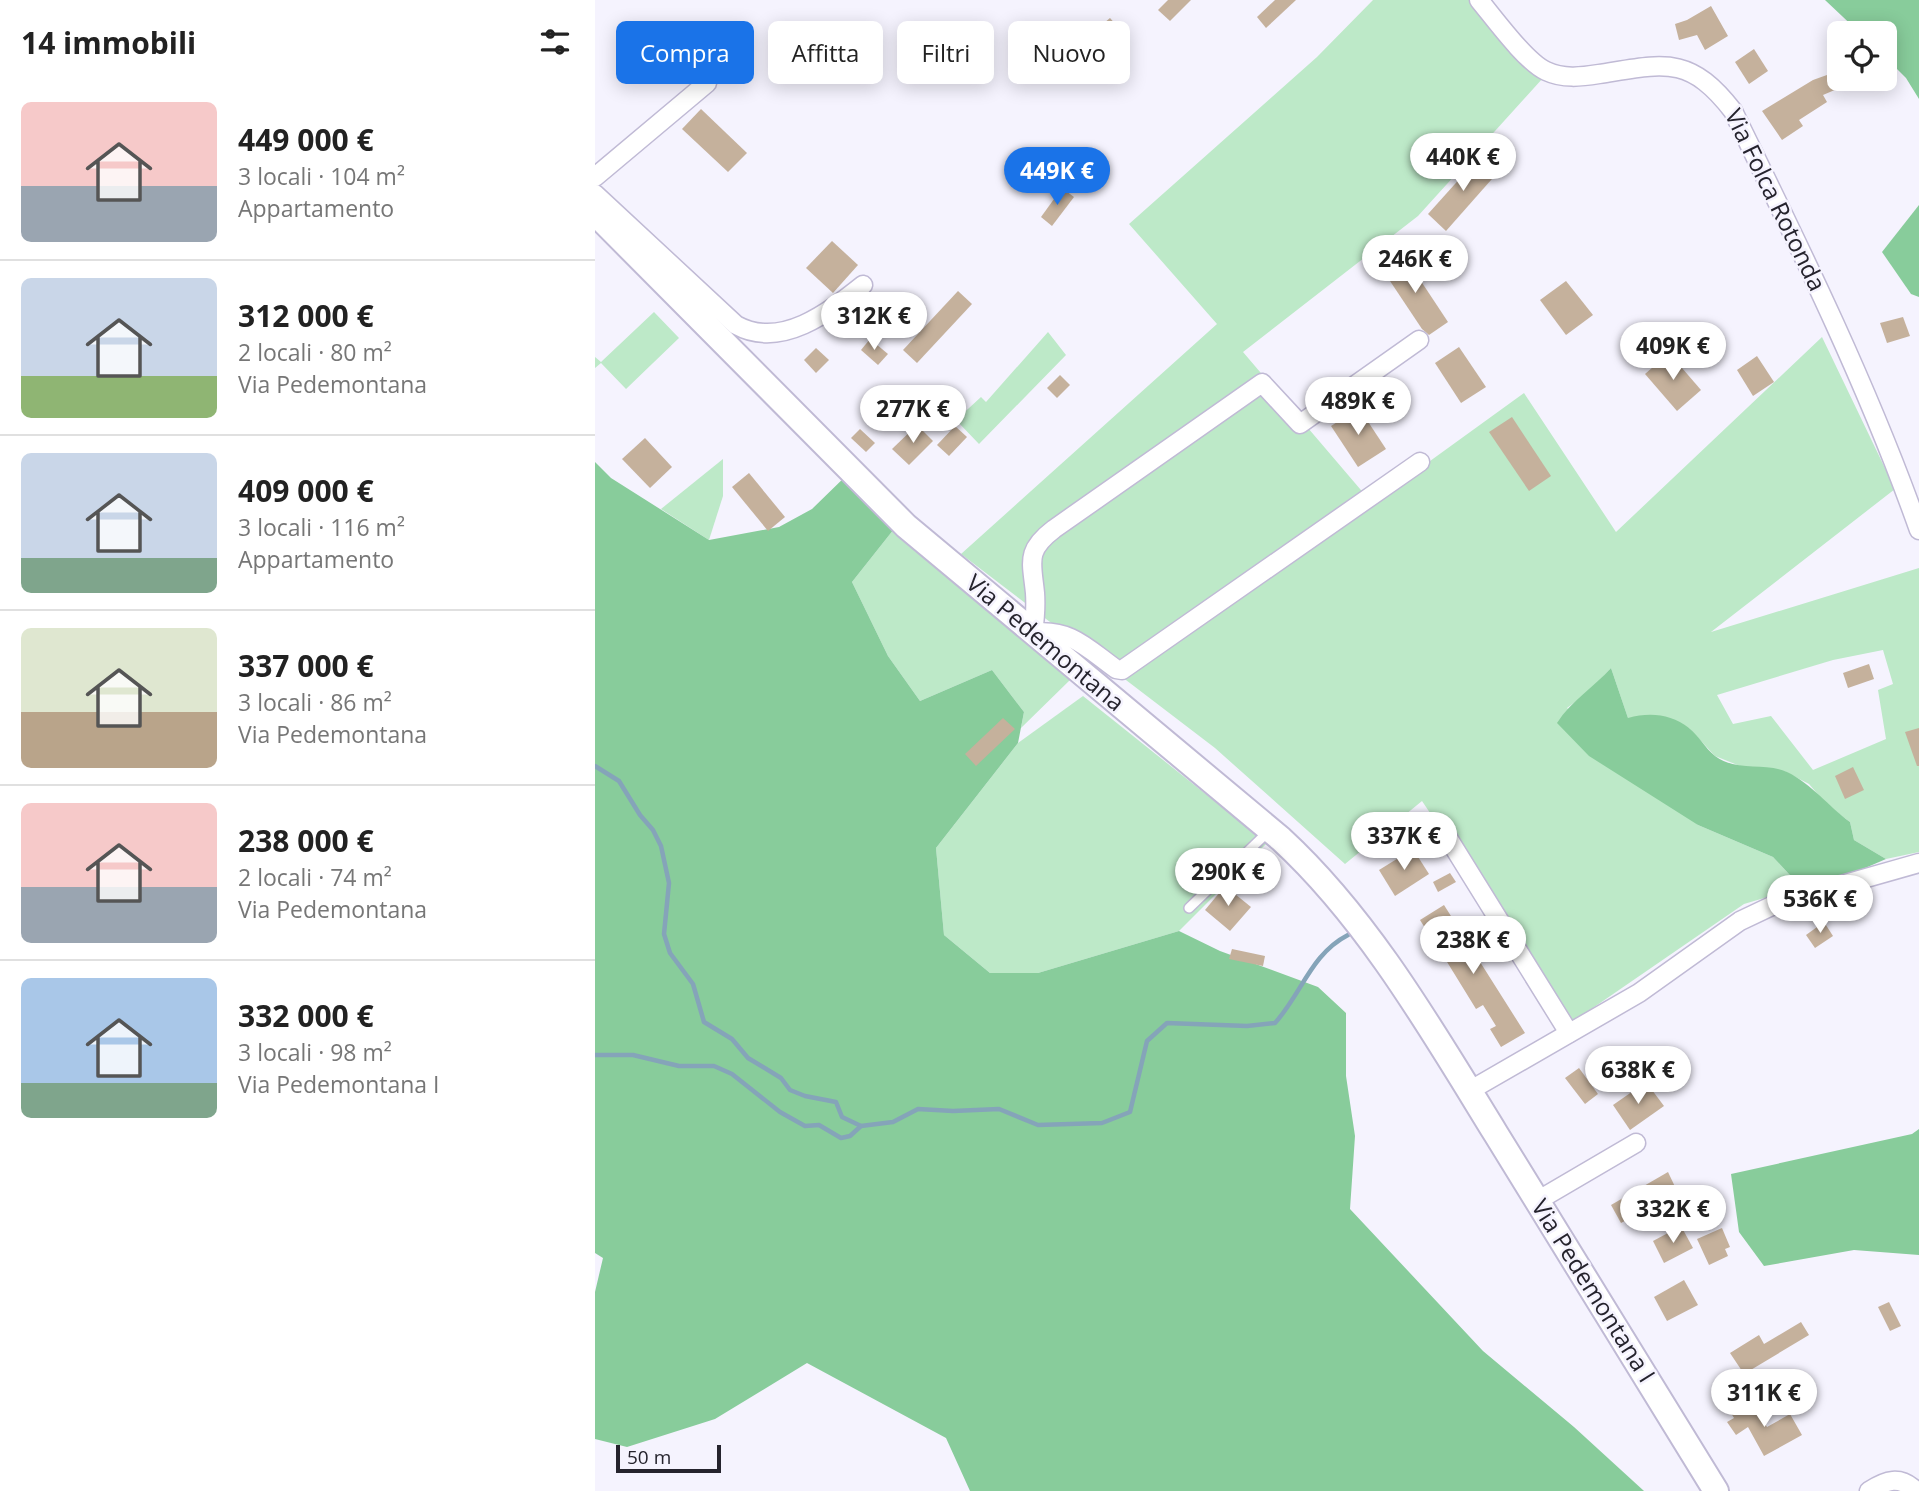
<!DOCTYPE html>
<html lang="it">
<head>
<meta charset="utf-8">
<style>
  :root { --surface:#fff; --page:#f6f6f6; --text:#222; --muted:#767676; --line:#e0e0e0; --accent:#1a73e8 }
  body { margin:0; font-family:"Open Sans",sans-serif; background:var(--page); color:var(--text); height:100vh; display:flex; flex-direction:column; font-size:26px; white-space:nowrap }
  * { box-sizing:border-box; margin:0 }
  p { font-size:23px; color:var(--muted) }
  .icon { flex:none; width:38px; height:38px; fill:none; stroke:currentColor; stroke-width:2; stroke-linecap:round; stroke-linejoin:round }
  .map { position:relative; flex:1; overflow:hidden }
  .details { display:flex; flex-direction:column; background:var(--surface); width:595px }
  .details>* { flex:none }
  .hud { position:absolute; left:21px; top:21px; width:665px; height:63px; display:flex; gap:14px }
  .controls { position:absolute; left:1232px; top:21px; display:grid; gap:14px }
  .controls a { display:grid; place-items:center; width:70px; height:70px; border-radius:10px; background:var(--surface); box-shadow:0 4px 18px #0003; font-size:35px }
  .scale { position:absolute; left:21px; bottom:18px; width:105px; box-sizing:border-box; padding-left:7px; border:4px solid #25232d; border-top:0; font-size:19px; line-height:24px; white-space:nowrap; color:#25232d; -webkit-text-stroke:5px #f5f3fe; paint-order:stroke }
  .price { position:absolute; translate:-50% -60px; padding:0 16px; border-radius:24px; background:#fff; color:#222; font-size:23px; line-height:46px; filter:drop-shadow(0 2px 4px #0008) }
  .price::after { content:''; position:absolute; left:50%; top:42px; width:21px; height:16px; margin-left:-10px; background:inherit; clip-path:polygon(0 0,100% 0,50% 100%) }
  .price.active { background:var(--accent); color:#fff }
  ul { padding:0; list-style:none }
  li { display:flex; align-items:center; gap:21px; height:175px; padding:0 21px }
  li+li { border-top:2px solid var(--line) }
  li span { display:grid; place-items:center; flex:none; width:196px; height:140px; border-radius:10px; color:#555 }
  li>.icon { margin-inline-start:auto }
  span .icon { width:84px; height:84px; fill:#fffc; stroke-width:1 }
  li b { font-size:30px }
  h2 { display:flex; justify-content:space-between; align-items:center; height:84px; padding:0 21px; font-size:30px }
  .pill { padding:0 24px; border-radius:10px; background:var(--surface); box-shadow:0 4px 18px #0003; font-size:24px; line-height:63px }
  .pill.active { background:var(--accent); color:#fff }
  main { display:flex; flex:1; min-height:0 }
  .map>svg:first-child { display:block }
</style>
</head>
<body>
<main>
<section class="details">
<h2>14 immobili<svg class="icon" aria-label="filters" viewBox="0 0 24 24"><path d="M4 7h16M4 17h16"/><circle cx="9" cy="7" r="2"/><circle cx="15" cy="17" r="2"/></svg></h2>
<ul>
<li><span style="background:linear-gradient(#f6c9c9 60%,#9aa5b1 0)"><svg class="icon" aria-label="home" viewBox="0 0 24 24"><path d="M3 11l9-7 9 7M6 9v11h12V9"/></svg></span><div><b>449 000 €</b><p>3 locali · 104 m²</p><p>Appartamento</p></div></li>
<li><span style="background:linear-gradient(#c9d6e8 70%,#8fb573 0)"><svg class="icon" aria-label="home" viewBox="0 0 24 24"><path d="M3 11l9-7 9 7M6 9v11h12V9"/></svg></span><div><b>312 000 €</b><p>2 locali · 80 m²</p><p>Via Pedemontana</p></div></li>
<li><span style="background:linear-gradient(#c9d6e8 75%,#7fa58c 0)"><svg class="icon" aria-label="home" viewBox="0 0 24 24"><path d="M3 11l9-7 9 7M6 9v11h12V9"/></svg></span><div><b>409 000 €</b><p>3 locali · 116 m²</p><p>Appartamento</p></div></li>
<li><span style="background:linear-gradient(#dfe7d0 60%,#b9a48a 0)"><svg class="icon" aria-label="home" viewBox="0 0 24 24"><path d="M3 11l9-7 9 7M6 9v11h12V9"/></svg></span><div><b>337 000 €</b><p>3 locali · 86 m²</p><p>Via Pedemontana</p></div></li>
<li><span style="background:linear-gradient(#f6c9c9 60%,#9aa5b1 0)"><svg class="icon" aria-label="home" viewBox="0 0 24 24"><path d="M3 11l9-7 9 7M6 9v11h12V9"/></svg></span><div><b>238 000 €</b><p>2 locali · 74 m²</p><p>Via Pedemontana</p></div></li>
<li><span style="background:linear-gradient(#a9c7e8 75%,#7fa58c 0)"><svg class="icon" aria-label="home" viewBox="0 0 24 24"><path d="M3 11l9-7 9 7M6 9v11h12V9"/></svg></span><div><b>332 000 €</b><p>3 locali · 98 m²</p><p>Via Pedemontana I</p></div></li>
</ul>
</section>
<div class="map">
<svg width="1324" height="1491" viewBox="0 0 1324 1491">
  <rect width="100%" height="100%" fill="#f5f3fe"/>
  <g fill="#bde9c8" fill-rule="evenodd">
    <path d="M778,0h98l72,78 -125,138 -175,136 129,151 152,-110 92,139 206,-195 73,152 -184,143 208,-64v284l-33,7 -32,-19 -4,-18 -23,-17 -18,-21 -25,-13 -44,-5 -25,-10 -26,-28 -61,-10 -17,-50 -20,22 -24,18 131,117 75,32 28,30 -57,17 -173,119 -149,-222 -77,63 -130,-116 -254,-194 256,-230 -88,-100 188,-167zM1288,650l10,34 -15,6 8,49 -73,31 -42,-54 -38,8 -16,-29 116,-35z"/>
    <path d="M59,312l25,26 -53,51 -25,-26 -6,5v-11l6,5z"/>
    <path d="M453,332l18,23 -87,89 -23,-24 25,-23 5,5z"/>
    <path d="M128,459v37l-14,44 -48,-31z"/>
    <path d="M299,529l176,151 -49,48 3,-16 -32,-42 -72,31 -32,-45 -36,-74z"/>
    <path d="M488,696l184,147 -88,88 -141,42h-48l-46,-38 -8,-87 82,-105z"/>
  </g>
  <g fill="#88cc9b">
    <path d="M1230,0h94v99l-13,-21 -21,-21v-24h-25z"/>
    <path d="M1324,205v92l-8,-3 -29,-42z"/>
    <path d="M0,462l16,16 98,62 70,-13 33,-18 39,-38 43,58 -42,53 36,74 32,45 72,-31 32,42 -6,31 -82,105 8,87 46,38h48l141,-42 41,20 98,36 28,26v63l9,60 -5,73 133,142 91,76 70,64h-674l-24,-53 -139,-75 -92,56 -88,28 -32,-8v-147l8,-34 -8,-5z"/>
    <path d="M1016,668l17,50c22,-6 43,-4 61,10 10,8 16,20 26,28 21,16 50,6 72,16 25,12 41,34 63,50l4,18 32,19 -44,19 -41,9 -28,-30 -75,-32 -109,-69 -32,-33c14,-22 37,-36 54,-55z"/>
    <path d="M1324,1129v126l-65,-5 -90,16 -25,-34 -8,-58 181,-40z"/>
  </g>
  <g fill="none" stroke-linecap="round" stroke-linejoin="round">
    <g stroke="#85a4b9" stroke-width="4.5">
      <path d="M0,766l24,15 21,34 13,15 8,16 8,37 -5,51 6,19 23,31 11,38 28,17 16,19 33,20 9,12 15,6 31,6 6,15 19,9"/>
      <path d="M0,1055h38l46,11h35l18,8 48,38 25,14 14,-1 22,13 9,-2 11,-10 32,-4 25,-13 35,2 46,-2 39,16 64,-2 28,-11 17,-71 20,-18 80,3 28,-3c27,-30 36,-69 73,-88"/>
    </g>
  </g>
  <g fill="#c5b19c">
    <path d="M573,0h23l-21,21 -12,-11z"/>
    <path d="M680,0h21l-30,28 -9,-11z"/>
    <path d="M1116,6l17,30 -23,14 -8,-15 -18,5 -4,-16 12,-4z"/>
    <path d="M515,18l15,17 -30,27 -16,-18z"/>
    <path d="M1159,49l14,22 -19,13 -14,-22z"/>
    <path d="M1243,71l6,15 -21,9 4,7 -28,18 4,6 -21,14 -20,-29 51,-31z"/>
    <path d="M106,109l46,44 -19,19 -46,-43z"/>
    <path d="M886,155l18,16 -53,60 -18,-17z"/>
    <path d="M467,188l12,9 -22,29 -11,-9z"/>
    <path d="M237,241l26,24 -25,28 -27,-25z"/>
    <path d="M808,254l45,68 -19,13 -7,-6 -40,-60z"/>
    <path d="M971,281l27,34 -27,20 -26,-35z"/>
    <path d="M363,291l14,13 -55,59 -14,-13z"/>
    <path d="M1308,317l7,19 -23,7 -7,-20z"/>
    <path d="M275,339l18,15 -10,11 -17,-15z"/>
    <path d="M864,347l27,40 -25,16 -26,-40z"/>
    <path d="M221,348l13,12 -13,13 -12,-13z"/>
    <path d="M1074,353l32,37 -24,21 -32,-37z"/>
    <path d="M1162,356l17,26 -21,14 -16,-26z"/>
    <path d="M465,375l10,10 -13,13 -10,-10z"/>
    <path d="M764,408l27,41 -28,18 -27,-41z"/>
    <path d="M917,417l39,59 -22,15 -40,-59z"/>
    <path d="M322,425l16,16 -24,24 -17,-16z"/>
    <path d="M360,426l12,11 -18,19 -12,-11z"/>
    <path d="M265,429l15,14 -9,9 -15,-14z"/>
    <path d="M50,438l27,29 -22,21 -28,-29z"/>
    <path d="M154,473l36,44 -17,14 -36,-44z"/>
    <path d="M1274,664l5,15 -26,9 -5,-15z"/>
    <path d="M408,718l12,11 -39,37 -11,-12z"/>
    <path d="M1324,728v38h-2l-12,-34z"/>
    <path d="M1258,767l11,23 -19,9 -10,-23z"/>
    <path d="M818,849l16,25 -34,22 -16,-26z"/>
    <path d="M855,873l6,9 -18,10 -5,-10z"/>
    <path d="M630,886l26,21 -21,24 -25,-21z"/>
    <path d="M849,905l81,128 -24,14 -11,-18 6,-3 -13,-21 -7,4 -32,-52 5,-4 -12,-20 -7,3 -10,-16z"/>
    <path d="M1229,922l9,14 -18,12 -9,-13z"/>
    <path d="M637,949l33,7 -2,10 -34,-7z"/>
    <path d="M984,1068l19,26 -13,10 -20,-26z"/>
    <path d="M1051,1082l18,24 -34,24 -17,-25z"/>
    <path d="M1073,1172l10,21 -57,30 -10,-18z"/>
    <path d="M1086,1226l12,22 -29,15 -11,-22z"/>
    <path d="M1127,1228l8,19 -5,2 3,7 -19,9 -12,-26z"/>
    <path d="M1089,1280l14,25 -31,16 -13,-24z"/>
    <path d="M1294,1302l12,24 -11,5 -12,-24z"/>
    <path d="M1206,1322l8,13 -65,39 -14,-21 29,-18 5,9z"/>
    <path d="M1156,1401l16,26 23,-13 12,21 -38,21 -16,-29 -12,8 -9,-13 7,-4 -3,-5z"/>
  </g>
  <g fill="none" stroke-linecap="round" stroke-linejoin="round">
    <defs>
      <path id="lane" d="M594,908l80,-77"/>
      <g id="street">
        <path d="M884,0c15,18 47,62 67,71 17,8 35,6 53,3 64,-10 90,-20 134,37 67,137 135,275 186,419"/>
        <path d="M0,177l112,-94"/>
        <path d="M0,194l141,131c45,25 93,-13 127,-40"/>
        <path d="M824,340l-119,84 -38,-41 -208,146c-29,22 -22,33 -19,64 1,14 0,26 -2,40 37,-5 55,16 83,36l6,1 298,-208"/>
        <path d="M853,838l121,195"/>
        <path d="M874,1091l170,-98 101,-72 38,-18 141,-40"/>
        <path d="M942,1201l99,-58"/>
        <path d="M1274,1491c17,-11 31,-16 47,0"/>
      </g>
      <path id="secondary" d="M0,213l311,313 375,313c88,81 152,193 215,295 73,119 147,238 220,357"/>
    </defs>
    <use href="#lane" stroke="#c0bad5" stroke-width="12"/>
    <use href="#street" stroke="#c0bad5" stroke-width="21"/>
    <use href="#secondary" stroke="#c0bad5" stroke-width="28"/>
    <use href="#lane" stroke="#fff" stroke-width="9"/>
    <use href="#street" stroke="#fff" stroke-width="18"/>
    <use href="#secondary" stroke="#fff" stroke-width="24"/>
  </g>
  <g text-anchor="middle" stroke-width="5" stroke-linejoin="round" paint-order="stroke">
    <g font-size="24" fill="#25232d" stroke="#f5f3fe">
      <text transform="translate(1180 200) rotate(64)" y="8">Via Folca Rotonda</text>
      <text transform="translate(450 643) rotate(40)" y="8">Via Pedemontana</text>
      <text transform="translate(998 1291) rotate(58)" y="8">Via Pedemontana I</text>
    </g>
  </g>
</svg>
<div class="controls">
<a><svg class="icon" aria-label="locate" viewBox="0 0 24 24"><circle cx="12" cy="12" r="6"/><path d="M12 2v4M12 18v4M2 12h4M18 12h4"/></svg></a>
</div>
<div class="scale">50 m</div>
<b class="price" style="left:868px;top:193px">440K €</b>
<b class="price active" style="left:462px;top:207px">449K €</b>
<b class="price" style="left:820px;top:295px">246K €</b>
<b class="price" style="left:279px;top:352px">312K €</b>
<b class="price" style="left:1078px;top:382px">409K €</b>
<b class="price" style="left:763px;top:437px">489K €</b>
<b class="price" style="left:318px;top:445px">277K €</b>
<b class="price" style="left:809px;top:872px">337K €</b>
<b class="price" style="left:633px;top:908px">290K €</b>
<b class="price" style="left:1225px;top:935px">536K €</b>
<b class="price" style="left:878px;top:976px">238K €</b>
<b class="price" style="left:1043px;top:1106px">638K €</b>
<b class="price" style="left:1078px;top:1245px">332K €</b>
<b class="price" style="left:1169px;top:1429px">311K €</b>
<div class="hud">
<a class="pill active">Compra</a>
<a class="pill">Affitta</a>
<a class="pill">Filtri</a>
<a class="pill">Nuovo</a>
</div>
</div>
</main>
</body>
</html>
